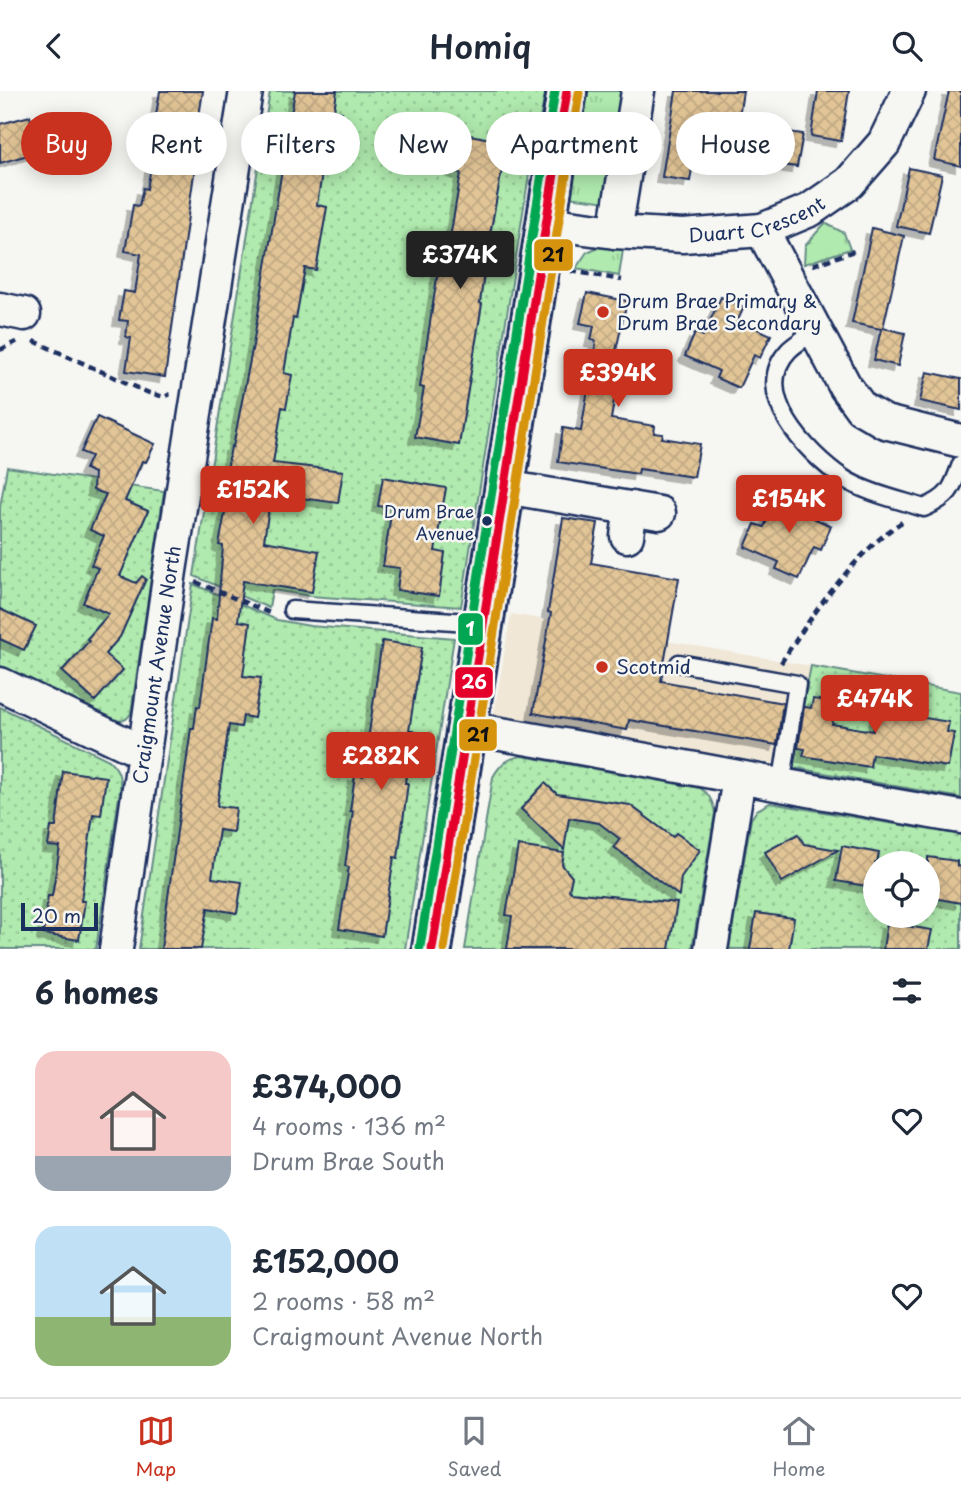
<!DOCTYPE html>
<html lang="en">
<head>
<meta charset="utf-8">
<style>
  :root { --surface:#fff; --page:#f2f2f3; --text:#1f2937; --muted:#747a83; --line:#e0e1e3; --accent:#c8321e }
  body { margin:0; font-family:"Playpen Sans",sans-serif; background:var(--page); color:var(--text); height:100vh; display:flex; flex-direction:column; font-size:26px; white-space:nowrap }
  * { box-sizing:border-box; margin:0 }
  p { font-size:23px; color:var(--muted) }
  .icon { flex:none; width:38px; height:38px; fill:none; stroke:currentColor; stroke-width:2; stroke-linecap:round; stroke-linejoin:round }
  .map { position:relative; height:858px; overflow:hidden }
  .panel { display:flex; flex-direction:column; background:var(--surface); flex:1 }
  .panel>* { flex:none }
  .guide { position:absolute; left:21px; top:21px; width:920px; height:63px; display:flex; gap:14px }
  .controls { position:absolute; left:863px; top:760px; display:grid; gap:14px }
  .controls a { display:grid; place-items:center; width:77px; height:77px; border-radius:50%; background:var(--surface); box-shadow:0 4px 18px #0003; font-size:35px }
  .scale { position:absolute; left:21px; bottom:18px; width:77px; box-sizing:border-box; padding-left:7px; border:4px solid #1b2f5e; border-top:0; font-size:19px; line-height:24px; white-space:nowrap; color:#1b2f5e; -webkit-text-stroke:5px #f6f6f2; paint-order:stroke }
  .price { position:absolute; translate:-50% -60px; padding:0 16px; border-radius:7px; background:var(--accent); color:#fff; font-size:23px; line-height:46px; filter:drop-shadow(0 2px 4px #0008) }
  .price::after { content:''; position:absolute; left:50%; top:42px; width:21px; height:16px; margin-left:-10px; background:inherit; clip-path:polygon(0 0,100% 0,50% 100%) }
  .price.selected { background:#222; color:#fff }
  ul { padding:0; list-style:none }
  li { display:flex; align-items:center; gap:21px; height:175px; padding:0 35px }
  li span { display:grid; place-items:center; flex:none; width:196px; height:140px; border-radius:21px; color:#555 }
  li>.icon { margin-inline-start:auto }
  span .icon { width:84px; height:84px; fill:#fffc; stroke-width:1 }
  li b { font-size:30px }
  h2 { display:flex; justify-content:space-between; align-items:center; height:84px; padding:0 35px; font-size:30px }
  .chip { padding:0 24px; border-radius:32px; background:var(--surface); box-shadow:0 4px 18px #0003; font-size:24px; line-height:63px }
  .chip.selected { background:var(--accent); color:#fff }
  header { display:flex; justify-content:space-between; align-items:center; height:91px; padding:0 35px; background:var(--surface); font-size:32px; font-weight:600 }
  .tab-bar { display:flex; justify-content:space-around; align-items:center; height:98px; border-top:2px solid var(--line); background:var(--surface); font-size:19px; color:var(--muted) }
  .tab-bar a { display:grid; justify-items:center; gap:4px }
  .tab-bar .selected { color:var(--accent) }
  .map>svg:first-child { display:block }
</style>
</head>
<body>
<header><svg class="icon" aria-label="back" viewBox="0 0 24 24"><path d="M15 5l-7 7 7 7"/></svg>Homiq<svg class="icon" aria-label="search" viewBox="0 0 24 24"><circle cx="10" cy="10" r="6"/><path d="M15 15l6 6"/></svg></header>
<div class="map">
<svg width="961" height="858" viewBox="0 0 961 858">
  <defs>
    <pattern id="grass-tufts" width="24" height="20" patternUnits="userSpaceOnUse" patternTransform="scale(1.75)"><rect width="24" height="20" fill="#b0eaae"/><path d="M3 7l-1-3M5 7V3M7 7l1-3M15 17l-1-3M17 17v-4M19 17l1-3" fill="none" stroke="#97c998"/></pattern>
    <pattern id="park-dots" width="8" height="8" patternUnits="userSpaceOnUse" patternTransform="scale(1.75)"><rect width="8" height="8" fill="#b0eaae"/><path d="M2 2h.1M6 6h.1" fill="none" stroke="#97c998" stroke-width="1.8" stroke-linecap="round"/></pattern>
    <pattern id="building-cross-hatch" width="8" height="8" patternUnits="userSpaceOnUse" patternTransform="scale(1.75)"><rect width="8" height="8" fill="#e2c596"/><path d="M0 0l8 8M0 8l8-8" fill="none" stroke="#c1aa84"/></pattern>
    <filter id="shadow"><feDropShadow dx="-6" dy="6" stdDeviation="0" flood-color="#0004"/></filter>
  </defs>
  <rect width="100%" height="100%" fill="#f6f6f2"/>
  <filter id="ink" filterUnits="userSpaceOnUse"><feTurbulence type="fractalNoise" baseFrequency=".0143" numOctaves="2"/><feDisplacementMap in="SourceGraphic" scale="14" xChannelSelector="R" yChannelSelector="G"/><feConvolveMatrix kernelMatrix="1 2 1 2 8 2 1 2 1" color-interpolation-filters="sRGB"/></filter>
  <g filter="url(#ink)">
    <path fill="#f0e7d6" d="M511,523l300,52 -20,101 -298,-48z"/>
    <g fill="url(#grass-tufts)" stroke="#668c86" stroke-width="2">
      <path d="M586,0h38l-17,111 -39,-5z"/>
      <path d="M825,132l19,10 6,16 -46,15 1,-18z"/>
      <path d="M601,155l22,4 -4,26 -43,-8 11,-16z"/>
    </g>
    <g fill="url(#park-dots)" stroke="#668c86" stroke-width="2" fill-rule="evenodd">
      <path d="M270,0h276l-14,64 -71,452 -151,-11 -38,-6 -3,18 -75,-32z"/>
      <path d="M7,376l87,13 -1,10 13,4 -15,36 40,18 17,-37 -29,-13 3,-13 42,6 -33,222c-4,8 -9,8 -18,8l-113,-55v-159z"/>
      <path d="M193,493l84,36 33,6 144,12 -49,311h-266z"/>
      <path d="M811,575l150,26v106l-170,-31z"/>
      <path d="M0,616l109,53c10,10 12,16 11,30l-24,159h-96z"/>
      <path d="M522,665l178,32c10,7 13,14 15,25l-23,136h-227l28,-172c7,-13 15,-19 29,-21z"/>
      <path d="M770,712l191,32v114h-232l22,-130 6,-9zM875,772h53v52h-53z"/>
    </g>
    <g fill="url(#building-cross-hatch)" stroke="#1b2f5e" stroke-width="2" filter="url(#shadow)">
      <path d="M160,0h43l-11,69h4l-31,217 -39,-6 5,-33 -5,-1 2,-16 -9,-1 5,-29 11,2 6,-39 -16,-3 8,-46 6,1 4,-18 4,1 8,-43h-4z"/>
      <path d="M295,0h42l-3,20 8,1 -4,19 -9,-1 -12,75 10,2 -11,63 -11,-2 -9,51 -3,-1 -9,55 8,2 -6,33 -4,-1 -9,56 70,8 -5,32 -67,-9 -7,47 55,10 -7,41 -69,-11 -5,40 12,2 -7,53 18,2 -7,40 -11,-2 -2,11 -12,-2 -12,81 19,2 -3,24 -14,-2 -7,48 30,4 -5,31 -29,-5 -7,41h-40l30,-221h3l3,-22 3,1 12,-89 5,1 6,-73 -4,-1 14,-75 -6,1 4,-25 2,1 20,-102z"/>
      <path d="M676,0h67l-5,33 -38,-6 -10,63 -28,-4z"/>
      <path d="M818,0h31l-8,50 -30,-5z"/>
      <path d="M949,0h12v75l-27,-6z"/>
      <path d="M30,25l1,5 9,-3 9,31 -49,14v-39z"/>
      <path d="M775,39l28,4 -6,33 -28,-4z"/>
      <path d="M459,42l48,9 -20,109 -7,52 2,1 -23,141 -44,-8 9,-49 -4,-1 19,-122 -5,-1 4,-22 11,2 12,-71 -9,-2z"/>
      <path d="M909,77l33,7 -13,58 -33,-7z"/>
      <path d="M872,137l32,8 -21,92 22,5 -7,33 -24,-6 7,-31 -29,-6z"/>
      <path d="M587,202l40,8 -12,54 29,8 -5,20 -21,-6 -7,42 44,7 -1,7 9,1 -1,4 38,6 -6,33 -55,-8 -1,5 -80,-12 5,-34 18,3 15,-90 -5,-1 3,-14 -14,-3z"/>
      <path d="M721,206l23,10 -6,13 33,15 -11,23 -6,-3 -15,33 -23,-10 3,-7 -34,-15 10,-23 8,3z"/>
      <path d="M927,281l34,7v31l-41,-9z"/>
      <path d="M97,326l58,27 -9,18 -4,-1 -17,40 23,10 -28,65 16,7 6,-7 4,3 -26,58 -15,17 18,16 -28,31 -33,-30 27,-30 -2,-2 22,-25 -26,-11 15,-35 -7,-3 13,-29 -14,-6 16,-36 -13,-4 1,-17 -9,-4 6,-13 -10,-4z"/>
      <path d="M383,386l63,11 -11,63 10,2 -6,43 -42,-6 3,-22 -17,-2 9,-58 -14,-2z"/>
      <path d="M781,397l23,10 -6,13 33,15 -10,24 -7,-3 -15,32 -23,-10 3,-7 -34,-15 10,-23 9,3z"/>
      <path d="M563,427l35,5 -7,40 88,15 -18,103 122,22 -6,42 -148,-25 -2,10 -94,-17 18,-100 -3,-1z"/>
      <path d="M0,518l36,17 -12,24 -24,-11z"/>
      <path d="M382,550l40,6 -13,84h4l-8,52h3l-7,53 -3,22 -4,-1 -12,79 -43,-7 10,-62 -4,-1 8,-55h-3l5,-36 8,1z"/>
      <path d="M881,598l23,4 -3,21 48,8 -2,10 7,1 -6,34 -76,-13 -2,13 -67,-11 2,-7 -7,-1 6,-41 7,1 2,-9 23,3 -4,22 41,7z"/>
      <path d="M63,680l43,6 -5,38 -8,-1 -12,87h4l-6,39 -36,-6 5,-38h4l8,-49 -12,-1 3,-19h5z"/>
      <path d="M545,692l12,11 73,11 43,32 3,-4 24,17 -19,27 -2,19 -65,-49 6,-8 -21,-16 -30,-5 -5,32 -43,-41z"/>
      <path d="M798,743l6,10 34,6 -56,32 -17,-30z"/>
      <path d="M518,755l46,7 -2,12 10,12 -3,13 2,2 106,11 -8,46h-162l5,-33 -6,-1z"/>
      <path d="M842,755l37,7 -2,10h-2l-2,24 -37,-6z"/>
      <path d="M928,766l29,4v5l4,1v36l-33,-6z"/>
      <path d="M756,822l38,5 -5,31h-39z"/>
      <path d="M887,832l45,7 -4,19h-45z"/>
    </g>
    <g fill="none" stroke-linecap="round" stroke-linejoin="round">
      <defs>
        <g id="lane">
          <path d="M815,240c-8,6 -19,12 -26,19 -41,43 19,104 54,128 21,14 56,22 81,30 25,-11 28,-18 37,-44"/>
          <path d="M292,519l191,13"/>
          <path d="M679,572l118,21 -16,102"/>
        </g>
        <g id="street">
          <path id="s1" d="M546,132l69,9 68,4 79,-6 48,-20 39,-27 35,-40 25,-52"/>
          <path d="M762,139l83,156 16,22 24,14 76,19"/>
          <path d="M615,141l23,-141"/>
          <path d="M0,218l24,5"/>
          <path d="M505,396l154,26"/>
          <path d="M627,445l4,-28"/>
          <path d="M0,593l130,62 14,2"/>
          <path d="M466,637c166,28 330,61 495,89"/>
          <path id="s2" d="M116,858l54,-378 76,-480"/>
          <path d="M711,858l28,-171"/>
        </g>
        <path id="secondary" d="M432,858l135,-858"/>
      </defs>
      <use href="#lane" stroke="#1b2f5e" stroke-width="21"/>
      <use href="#street" stroke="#1b2f5e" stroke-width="37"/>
      <use href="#secondary" stroke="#1b2f5e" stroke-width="44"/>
      <g stroke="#1b2f5e" stroke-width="4.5" stroke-dasharray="7 5" stroke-linecap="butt">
        <path d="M813,174l44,-15"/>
        <path d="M571,180l51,9"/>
        <path d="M34,250l115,52 16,4 5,-3"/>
        <path d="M0,259l18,-9"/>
        <path d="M196,491l76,32"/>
        <path d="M781,572c30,-47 75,-112 121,-141"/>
      </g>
      <use href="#lane" stroke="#f6f6f2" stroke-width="16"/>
      <use href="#street" stroke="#f6f6f2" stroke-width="32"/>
      <use href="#secondary" stroke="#f6f6f2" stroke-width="38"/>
      <defs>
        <path id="bus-1" d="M432,858l135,-858"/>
        <path id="bus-2" d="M444,858l135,-856"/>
        <path id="bus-3" d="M420,856l135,-856"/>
      </defs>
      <use href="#bus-1" stroke="#f6f6f2" stroke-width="14"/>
      <use href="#bus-2" stroke="#f6f6f2" stroke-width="14"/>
      <use href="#bus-3" stroke="#f6f6f2" stroke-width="14"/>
      <use href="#bus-1" stroke="#e4002b" stroke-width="9"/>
      <use href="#bus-2" stroke="#d6940e" stroke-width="9"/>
      <use href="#bus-3" stroke="#00a651" stroke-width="9"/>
    </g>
  </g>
  <g fill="#c8321e" stroke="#f6f6f2" stroke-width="2.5">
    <circle cx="603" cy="221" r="7"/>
    <circle cx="602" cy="576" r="7"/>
  </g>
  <circle fill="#1b2f5e" stroke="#f6f6f2" stroke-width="2.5" cx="487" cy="430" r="6"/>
  <g text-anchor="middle" stroke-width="5" stroke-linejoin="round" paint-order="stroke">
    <g font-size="17" fill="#1b2f5e" stroke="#f6f6f2" text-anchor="end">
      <text x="474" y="427">Drum Brae<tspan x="474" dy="22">Avenue</tspan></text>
    </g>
    <g font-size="19" fill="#1b2f5e" stroke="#f6f6f2">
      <text dy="7" stroke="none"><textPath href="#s1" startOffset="214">Duart Crescent</textPath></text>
      <text dy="7" stroke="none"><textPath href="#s2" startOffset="287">Craigmount Avenue North</textPath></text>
    </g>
    <g font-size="19" fill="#1b2f5e" stroke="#f6f6f2" text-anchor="start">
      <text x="617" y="217">Drum Brae Primary &amp;<tspan x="617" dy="22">Drum Brae Secondary</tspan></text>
      <text x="616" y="583">Scotmid</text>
    </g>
  </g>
  <g stroke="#f6f6f2" stroke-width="2.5">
    <rect x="533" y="147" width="41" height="34" rx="7" fill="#d6940e"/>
    <rect x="457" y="521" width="27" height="34" rx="7" fill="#00a651"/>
    <rect x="454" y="575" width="40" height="33" rx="7" fill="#e4002b"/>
    <rect x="458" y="627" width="40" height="34" rx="7" fill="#d6940e"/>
  </g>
  <g font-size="19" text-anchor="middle" font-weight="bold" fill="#fff">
    <text x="470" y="545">1</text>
    <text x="474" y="598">26</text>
  </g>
  <g font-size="19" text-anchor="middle" font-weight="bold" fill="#111">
    <text x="553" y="171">21</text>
    <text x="478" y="651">21</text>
  </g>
</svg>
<div class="controls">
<a><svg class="icon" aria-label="locate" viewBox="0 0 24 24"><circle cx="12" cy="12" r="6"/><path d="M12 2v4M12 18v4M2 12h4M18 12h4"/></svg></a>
</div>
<div class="scale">20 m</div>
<b class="price selected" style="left:460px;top:200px">£374K</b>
<b class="price" style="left:618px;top:318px">£394K</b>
<b class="price" style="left:253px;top:435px">£152K</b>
<b class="price" style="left:789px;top:444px">£154K</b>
<b class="price" style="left:875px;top:644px">£474K</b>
<b class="price" style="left:381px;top:701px">£282K</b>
<div class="guide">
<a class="chip selected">Buy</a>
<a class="chip">Rent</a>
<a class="chip">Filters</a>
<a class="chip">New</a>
<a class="chip">Apartment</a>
<a class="chip">House</a>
</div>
</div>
<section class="panel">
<h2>6 homes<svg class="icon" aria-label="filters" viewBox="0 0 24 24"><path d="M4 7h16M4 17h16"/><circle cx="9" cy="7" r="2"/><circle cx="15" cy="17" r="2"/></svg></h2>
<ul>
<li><span style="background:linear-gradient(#f6c9c9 75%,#9aa5b1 0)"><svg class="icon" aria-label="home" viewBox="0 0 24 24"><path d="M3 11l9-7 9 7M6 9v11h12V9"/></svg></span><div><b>£374,000</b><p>4 rooms · 136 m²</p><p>Drum Brae South</p></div><svg class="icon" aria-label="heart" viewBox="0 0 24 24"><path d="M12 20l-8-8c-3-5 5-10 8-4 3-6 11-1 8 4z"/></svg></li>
<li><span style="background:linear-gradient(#bfe0f5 65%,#8fb573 0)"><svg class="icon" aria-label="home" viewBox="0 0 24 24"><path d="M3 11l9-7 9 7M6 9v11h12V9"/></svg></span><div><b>£152,000</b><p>2 rooms · 58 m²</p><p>Craigmount Avenue North</p></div><svg class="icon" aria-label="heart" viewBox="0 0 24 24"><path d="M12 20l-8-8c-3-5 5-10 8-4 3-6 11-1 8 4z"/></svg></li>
</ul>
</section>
<nav class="tab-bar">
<a class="selected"><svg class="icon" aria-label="map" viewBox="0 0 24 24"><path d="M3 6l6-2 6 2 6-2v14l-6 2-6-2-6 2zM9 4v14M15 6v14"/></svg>Map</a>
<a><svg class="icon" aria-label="saved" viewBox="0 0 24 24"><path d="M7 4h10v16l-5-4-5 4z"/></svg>Saved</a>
<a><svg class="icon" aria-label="home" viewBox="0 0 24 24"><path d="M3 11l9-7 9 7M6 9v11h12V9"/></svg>Home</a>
</nav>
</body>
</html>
